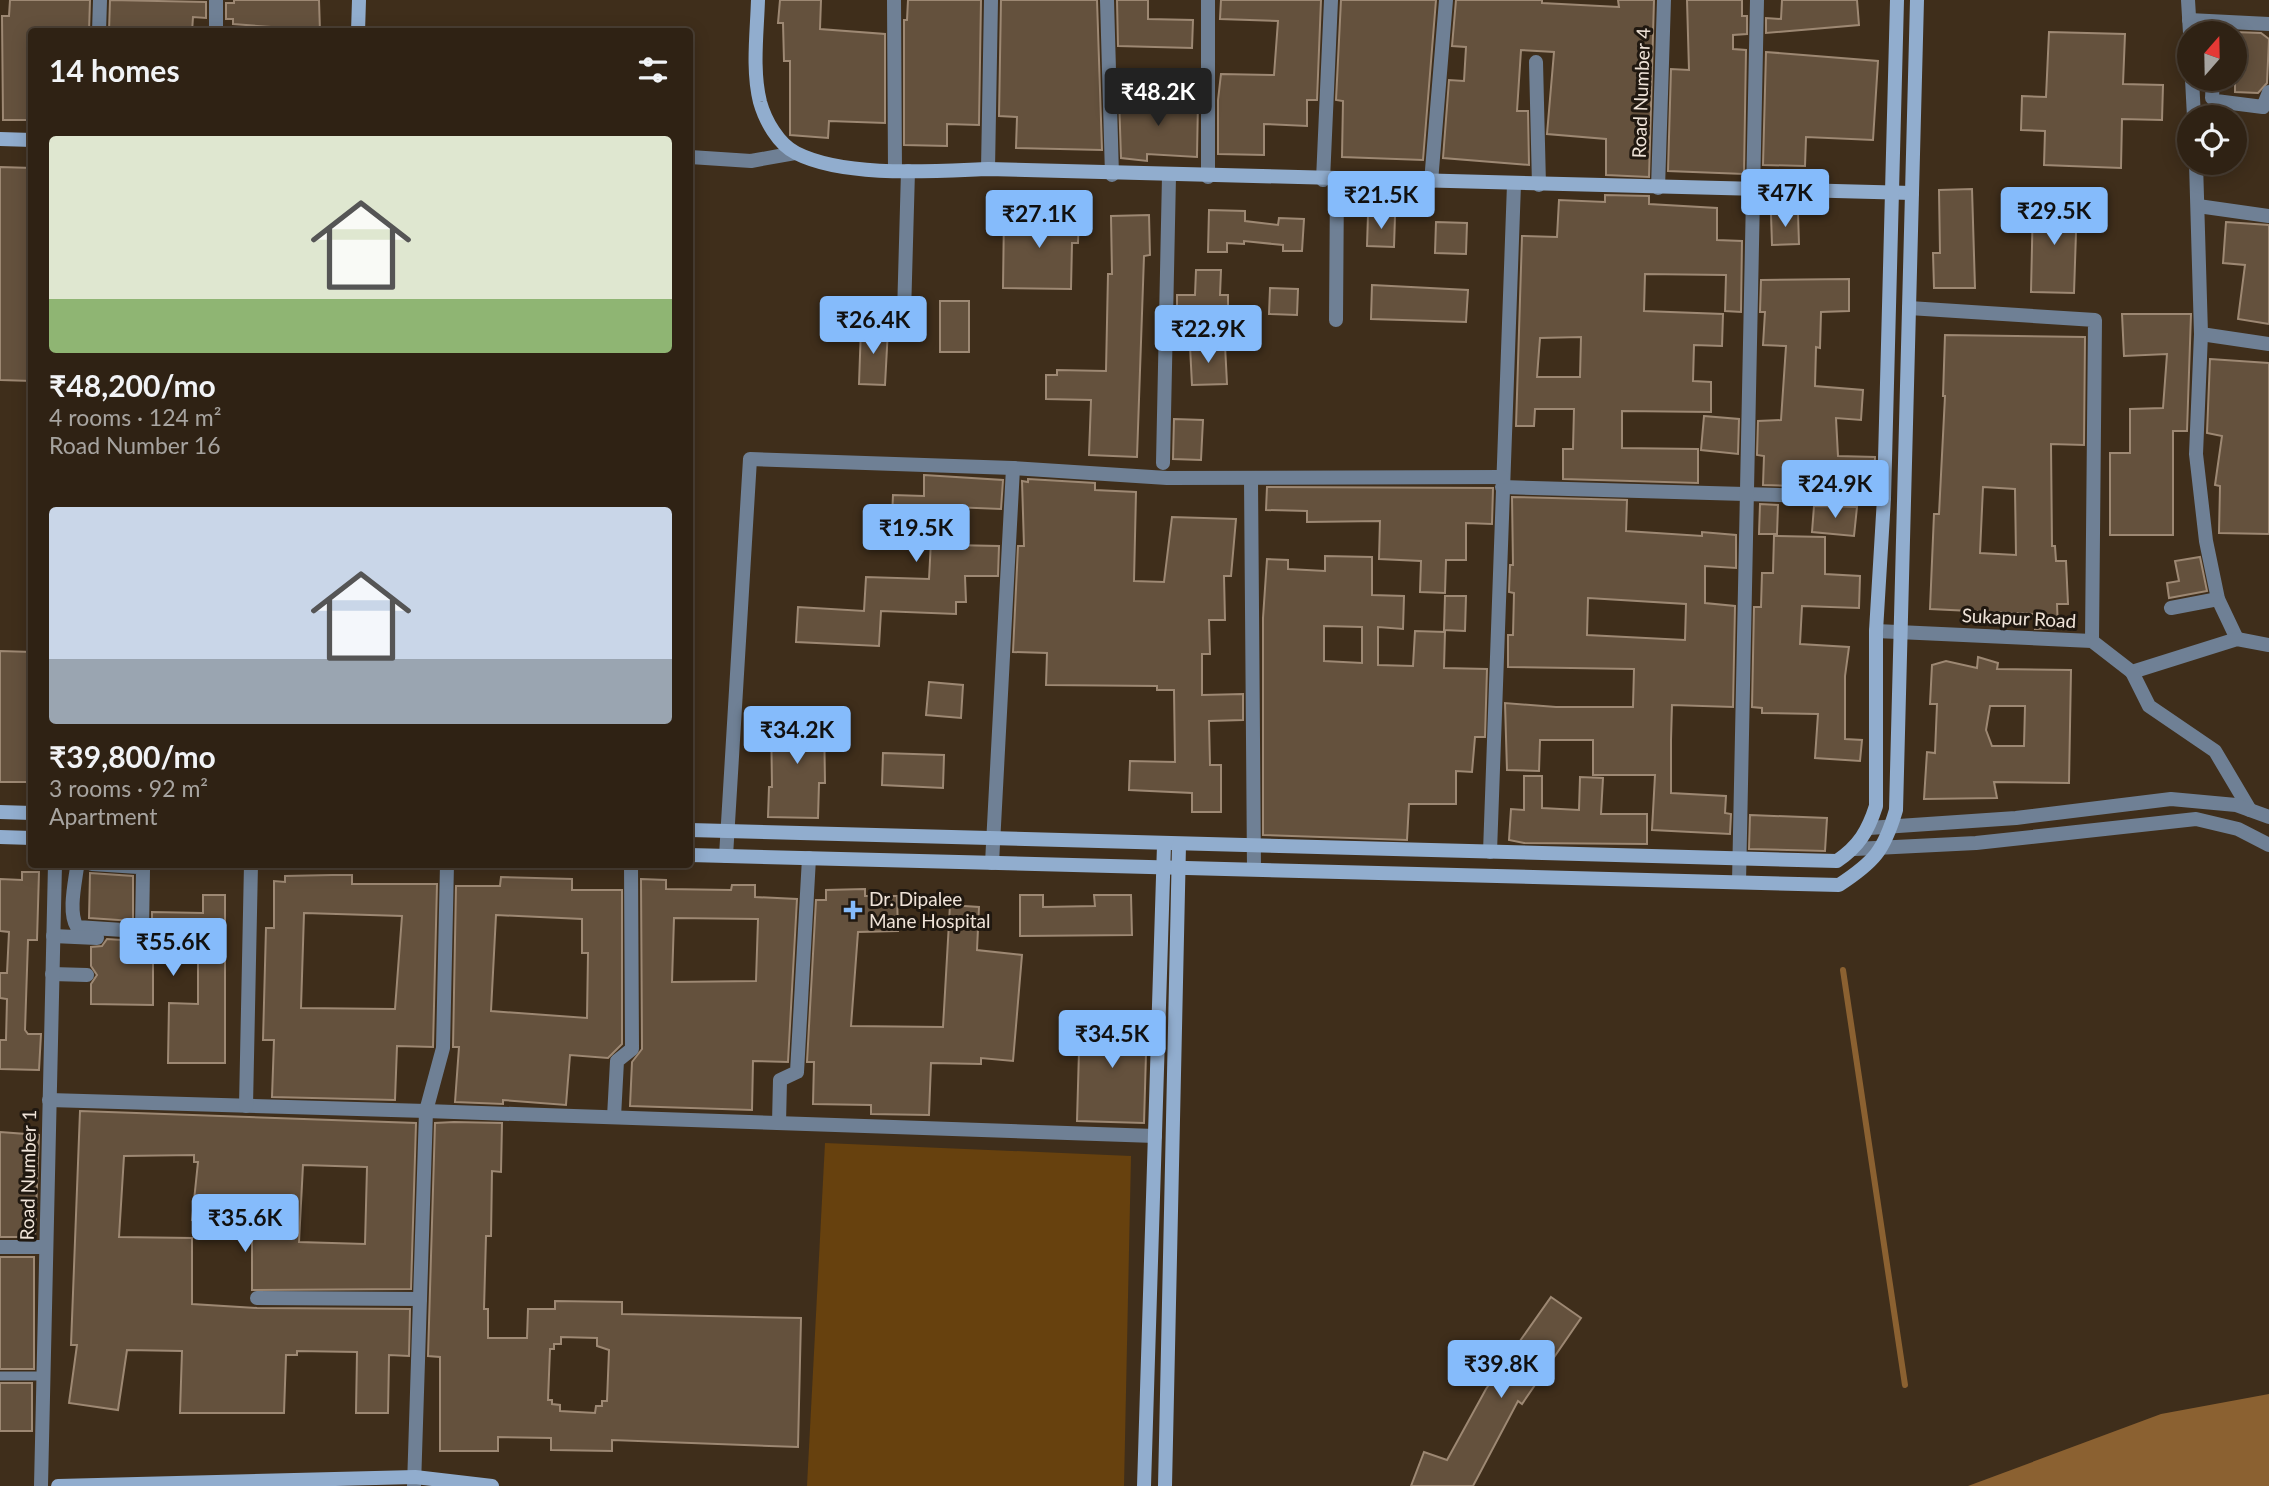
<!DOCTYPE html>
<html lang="en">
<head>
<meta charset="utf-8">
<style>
  :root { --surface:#2f2214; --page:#3b2f22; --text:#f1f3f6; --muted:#a7a4a0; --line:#4a3f34; --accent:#85bbfb }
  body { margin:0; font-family:Lato,sans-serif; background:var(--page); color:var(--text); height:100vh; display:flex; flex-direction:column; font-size:26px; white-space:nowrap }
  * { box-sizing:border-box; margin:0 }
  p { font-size:23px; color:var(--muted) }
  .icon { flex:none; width:38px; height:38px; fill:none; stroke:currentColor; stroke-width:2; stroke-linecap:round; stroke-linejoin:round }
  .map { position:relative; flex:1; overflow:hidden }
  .side { position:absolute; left:28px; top:28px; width:665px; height:840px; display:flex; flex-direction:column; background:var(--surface); border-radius:7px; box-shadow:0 4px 18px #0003,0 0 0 2px var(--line) }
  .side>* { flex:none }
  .needle { width:46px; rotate:20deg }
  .buttons { position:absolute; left:2177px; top:21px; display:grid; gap:14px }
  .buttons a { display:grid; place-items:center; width:70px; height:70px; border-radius:50%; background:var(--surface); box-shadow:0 4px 18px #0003,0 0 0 2px var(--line); font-size:35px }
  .price { position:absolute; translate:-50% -60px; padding:0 16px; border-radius:7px; background:var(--accent); color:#111; font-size:23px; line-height:46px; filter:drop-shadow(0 2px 4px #0008) }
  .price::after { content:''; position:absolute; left:50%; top:42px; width:21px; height:16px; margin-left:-10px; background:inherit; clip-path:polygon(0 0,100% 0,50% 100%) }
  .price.current { background:#222; color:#fff }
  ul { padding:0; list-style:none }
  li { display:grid; align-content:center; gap:14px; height:371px; padding:0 21px }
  li span { display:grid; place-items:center; height:217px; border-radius:7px; color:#555 }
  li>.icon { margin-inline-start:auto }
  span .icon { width:126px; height:126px; fill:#fffc; stroke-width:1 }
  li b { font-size:30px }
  h2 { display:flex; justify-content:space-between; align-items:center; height:84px; padding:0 21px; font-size:30px }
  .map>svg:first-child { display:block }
</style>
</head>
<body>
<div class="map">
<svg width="2269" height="1486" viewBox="0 0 2269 1486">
  <rect width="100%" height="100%" fill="#3f2e1b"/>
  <path fill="#67410e" d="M825,1143l306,13 -7,330h-317z"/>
  <path fill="#8b6131" d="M2269,1394v92h-301l193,-72z"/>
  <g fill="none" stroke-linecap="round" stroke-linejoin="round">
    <path stroke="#8b6131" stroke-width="6" d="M1843,970l62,415"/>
  </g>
  <g fill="#64513d" stroke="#9d8873" stroke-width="2" fill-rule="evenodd">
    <path d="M10,0h80l-1,32h-57v88h-29l-1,-104h7z"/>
    <path d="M110,0l96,2v16l-13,-1 -1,15 -83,-1z"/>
    <path d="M234,0h85l1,32h-36v-4l-51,-4v-5h-7v-16h8z"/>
    <path d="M780,0h41l-1,29 65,5v89l-56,-2 -1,17 -38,-3v-74h-6l-1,-38h-5z"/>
    <path d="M908,0h73l-2,125 -32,-1v22l-43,-1v-125h3z"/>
    <path d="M1001,0h96l5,150 -86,-2 1,-31 -18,-1z"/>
    <path d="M1117,0h31v19l45,1 -1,28 -74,-2z"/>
    <path d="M1221,0h100l-4,100h-10v26l-43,-2v31l-46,-1v-54l3,-26 53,1 4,-54 -58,-2z"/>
    <path d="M1341,0h95l-13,160 -81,-3 1,-56 -7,-1z"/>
    <path d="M1456,0h86v3l77,4 -1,-7h36l-5,177 -43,-2v-36l-59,-5 7,-82 -33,-2 -4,61h11l1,54 -86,-7 6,-78 15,1 2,-34 -14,-1z"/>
    <path d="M1687,0h55v16h5v18l-14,1v14l13,1 -2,124 -76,-3 3,-102 18,1z"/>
    <path d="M1782,0h75l2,25 -93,8v-15l15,1z"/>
    <path d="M2049,32l76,2 -2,50 40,1 -1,35 -40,-1 -1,49 -77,-3 1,-34 -24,-1 1,-34 24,1z"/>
    <path d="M2235,32l26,1 8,6 -2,44 -9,10 -23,-1z"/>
    <path d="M1766,52l112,9 -5,79 -67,-3 -1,29 -42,-1z"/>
    <path d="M1119,98l46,6v-5l33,1 -1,57 -50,-3v7l-26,-3z"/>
    <path d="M0,167l32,1v213l-32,-1z"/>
    <path d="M1972,189l3,99h-41l-1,-35h7l-1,-63z"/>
    <path d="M1605,195l44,1v8l68,4v32l25,1 -1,71 -16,-1 1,-36 -81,-1 -1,37 79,3 -1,32 -28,-1 -1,36 18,1v30l-89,-1v37l76,1v34l-135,-4v-30h10l1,-40h-39l-1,17h-18l6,-190 35,1 2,-37 46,2zM1581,337l-1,40h-43l3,-39z"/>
    <path d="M2033,201l44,1 -3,91 -43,-1z"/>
    <path d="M1209,210l36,1v10l33,4 1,-7 25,1 -2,32h-19v-6l-39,-4v3l-17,-1v9h-19z"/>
    <path d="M1004,213l75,1 -1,29h-6l-1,46 -68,-1z"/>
    <path d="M1798,213l1,31 -27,1 -1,-31z"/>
    <path d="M1149,215l1,40 -6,1 -7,201 -48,-2 2,-55 -45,-1v-24h11v-5l49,1 2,-97h4l-1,-58z"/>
    <path d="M1368,215l27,1 -1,31 -27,-1z"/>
    <path d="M1436,222l31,1 -1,31 -31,-1z"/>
    <path d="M2226,222l43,3v99l-31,-5 7,-54 -22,-2z"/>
    <path d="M1196,270h25l-1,25h8v16l-51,-1v-15h18z"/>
    <path d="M1849,279v32l-28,1 -1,36 -4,-1 -1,39 48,4 -2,30 -25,-2 2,38 37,1 -1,31 -111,-3 1,-29 -7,-1 1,-34 23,-1 5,-74 -23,-1 2,-33h-5l1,-32z"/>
    <path d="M1372,285l96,5 -2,32 -95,-3z"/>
    <path d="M1270,288l28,1 -1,26 -28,-1z"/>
    <rect x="940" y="301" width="29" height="51"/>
    <path d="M2122,314h69l-4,117h-14v104h-63v-82h20v-44l33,-1 4,-54 -43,2z"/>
    <path d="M861,327l27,2 -3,56 -26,-1z"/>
    <path d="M1945,335l140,2 -1,108 -33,-1 1,102h3l1,15h10l2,43h-11l1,24 -23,1v-15l-105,-5 4,-95h5l6,-118h-2zM1983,487l32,2 1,66 -36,-2z"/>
    <path d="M1225,345l2,39 -35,1 -2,-39z"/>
    <path d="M2210,359l59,4v171l-50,-1 1,-47 -5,-1 7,-49 -15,-3z"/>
    <path d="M1704,416l35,3 -1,35 -37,-4z"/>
    <path d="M1174,419l29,1 -2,40 -28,-1z"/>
    <path d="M924,475l79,5 -2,29 -49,-2 -1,38 48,1 -1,30h-33l1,26h-10v12l-75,-3 -2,35 -83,-4 2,-35 66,4 2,-34 63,2 2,-38 -40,-1 2,-45 31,1z"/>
    <path d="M1028,479l67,4v7l41,2 -2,89 30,1 8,-65 64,2 -5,57h-7l1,44h-16l1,34h-8v41l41,-1v26l-34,1 1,44h11v47h-29v-19l-63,-3 1,-29 45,1 -1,-72h-17v-4l-111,-1 1,-32 -34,-1 5,-106h6l-2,-65 6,1z"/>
    <path d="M1267,487l226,1 -1,36 -26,-1v37h-20l-1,33 -25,-1 1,-31 -42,-2 1,-38 -73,1v-11l-41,-1z"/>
    <path d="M1512,497l115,3 -1,31 76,5v-4l34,3v33l-31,-2v37l30,3 -2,101 -61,-2 -1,35v53l55,3 -1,17 6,1 -1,20 -78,-4 3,-55h-62v-35h-53l-1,31 -32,-1 -2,-67 51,4h77l1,-38 -126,-2v-32h5l1,-42 -5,-1 1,-27h3zM1588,598l98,6 -1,36 -98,-5z"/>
    <path d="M1760,504l18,1 -1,29h-18z"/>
    <path d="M1814,506l43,1 -3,29 -42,-4z"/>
    <path d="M1774,536l51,1v37l35,2 -1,32 -57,-2 -2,38 49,3 -4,29v63l17,1 -2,21 -45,-3 3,-44 -56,-1v-5l-10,-1 2,-100h7l1,-34h11z"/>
    <path d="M1325,556l47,1v38l32,1 -1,33 -25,-2v38l35,1 2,-35 30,1 -1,36 43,1 -2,68h-10l-3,35 -16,-1v33h-47l-2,36 -144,-5v-217l4,-59 21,1v9l37,2zM1324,626l38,1v36l-38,-2z"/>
    <path d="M2200,557l7,34 -38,7 -2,-15 12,-2 -4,-20z"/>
    <path d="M1445,596h21l-1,35 -21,-1z"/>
    <path d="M0,651l32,1v130h-32z"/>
    <path d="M1978,657l20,6 -1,6 74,1 -2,113 -75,-1 3,16 -73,1 3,-47 8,1 2,-49h-7l2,-39 14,-4 31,7zM1990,706h35l-1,40h-32l-6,-16z"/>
    <path d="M929,682l34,3 -2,33 -35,-3z"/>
    <path d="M771,715l53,2 1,66h-6l-1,35 -50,-1 1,-30h3z"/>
    <path d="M883,753l61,2 -1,33 -61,-3z"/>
    <path d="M1524,776h18v32l37,2 1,-33 23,1 -2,36h46v30l-123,-1 -15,-3 2,-31 13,1z"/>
    <path d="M1750,815l77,3 -2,33 -76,-2z"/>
    <path d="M22,872h17l-2,68h-9l-3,90 3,4h13l-2,36 -39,-1v-29h6l1,-41 -7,-1v-25h7l2,-41 -9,-1v-52l22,1z"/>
    <path d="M90,873l43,3v45l-44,-3z"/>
    <path d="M332,875h20v9h85l-4,163 -36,-1 -2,54 -123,-3 2,-57h-11l3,-112h8v-47l11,1v-6zM304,913l98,3 -7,93 -94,-1z"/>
    <path d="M501,877l71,2v11h50v154l-14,14 -38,-3 -4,50 -63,-5v4l-48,-2 4,-55h-6l3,-161h44zM496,915l86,4v34h6l-1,65 -96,-7z"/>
    <path d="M641,879l25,1v9l65,1 1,-5h23v12l42,2 -9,163 -35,-1 -1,49 -122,-4 2,-44 10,-13zM674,918l84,1 -2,62 -84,1z"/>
    <path d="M865,889v7h32l1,35 -40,1 -7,94 92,1 7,-122 29,2 -2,43 45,5 -9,106 -32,-3v6l-50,-1 -2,52 -58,-1v-9l-58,-1 1,-42h-7l9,-162h10v-10z"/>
    <path d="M203,895h22v168h-57l1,-60 29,1v-43h-45v44l-62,-1v-20l6,-9 -6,-9v-19l11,-1 5,-7 30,2 9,-3 6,-8v-18l51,1z"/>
    <path d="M1020,895h23v12l52,-1 -1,-11h37l1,40 -112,1z"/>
    <path d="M1080,1016l67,3 -3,104 -67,-2z"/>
    <path d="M80,1111l336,12 -5,166 -159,1v-63l-60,-7 6,-58h-4v-7l-70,1 -5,81 73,1v66l65,4 153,1 -1,47 -20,-1 -1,58h-32l1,-61 -60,-1v4h-11l-2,58h-104l2,-62 -55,-1 -9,60 -49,-7 8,-58h-6zM303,1165l64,2 -2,77 -66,-2z"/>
    <path d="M454,1122l48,1 -1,49 -9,-1 -1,65h-5l-2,73h4v29h39l1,-29h27v-8l67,1v12l179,4 -3,129 -186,-7v11l-61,-1v-12l-53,-1v14h-58v-94l-12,-1 7,-233zM561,1337l36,1v8l12,4 -2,51h-5v5h-6l-1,7 -35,-2v-6l-8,-1v-4h-4l2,-51h4v-5h7z"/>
    <path d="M0,1132l39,3 -4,102h-35z"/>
    <rect x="0" y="1257" width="34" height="112"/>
    <path d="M1551,1297l30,21 -59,86 -4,-3 -45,85h-62l13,-34 23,8 39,-71z"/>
    <rect x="0" y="1383" width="32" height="48"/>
  </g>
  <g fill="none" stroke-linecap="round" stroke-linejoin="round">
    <path stroke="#6f8095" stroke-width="9" d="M0,1376h43"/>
    <g stroke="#6f8095" stroke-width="14">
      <path d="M894,0l1,171"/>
      <path d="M1107,0l5,175"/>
      <path d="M1208,0v177"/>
      <path d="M2188,0l2,33"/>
      <path d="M2189,20l80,4"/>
      <path d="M99,32l1,-32"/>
      <path d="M216,32v-32"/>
      <path d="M1536,62l3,123"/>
      <path d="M2192,79l2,38"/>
      <path d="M2213,79l-1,19 4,3 47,6 6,-15"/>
      <path d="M690,157l61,4 44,-8"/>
      <path d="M2196,163l5,171 -5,120 10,87 12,58 19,40"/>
      <path d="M988,169l3,-169"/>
      <path d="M1323,180l8,-180"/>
      <path d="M1431,182l15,-182"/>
      <path d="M1658,188l6,-188"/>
      <path d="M2198,206l71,10"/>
      <path d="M1909,308l186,12 -3,321"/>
      <path d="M904,314l4,-143"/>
      <path d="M1336,320l1,-140"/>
      <path d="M2201,334l68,10"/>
      <path d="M1163,463l6,-287"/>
      <path d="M1251,479l3,390"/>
      <path d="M1502,487l382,11"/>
      <path d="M2171,608l47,-9"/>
      <path d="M1876,631l216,10 40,31 105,-33 32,6"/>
      <path d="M2132,672l17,34 66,45 35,59"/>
      <path d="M1869,828l147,-10 155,-19 65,6 33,12"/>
      <path d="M1855,849l121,-6 220,-24 42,10 31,16"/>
      <path d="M1490,852l24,-668"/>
      <path d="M726,856l24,-397 263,9 154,10 336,-1"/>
      <path d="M992,863l21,-395"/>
      <path d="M80,864l-3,3c-2,16 -9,46 0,60l61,4 4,-2 1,-59 -5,-3 -46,-3"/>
      <path d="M1739,882l18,-882"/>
      <path d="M53,936l44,2"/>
      <path d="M52,974l35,1"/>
      <path d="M49,1100l377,11 17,-63 4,-184"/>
      <path d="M246,1106l5,-242"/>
      <path d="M614,1117l3,-56 15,-12 -1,-185"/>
      <path d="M779,1123l1,-43 17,-8 12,-214"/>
      <path d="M0,1247h46"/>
      <path d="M257,1298l163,1"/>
      <path d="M41,1486l14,-622"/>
      <path d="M414,1486l12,-375 729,25"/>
    </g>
    <g stroke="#91adce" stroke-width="14">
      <path d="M758,0c-1,33 -6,70 2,102 5,18 18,42 36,51 49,25 138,18 192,16l924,24"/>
      <path d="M358,32l1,-32"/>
      <path d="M0,139l32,1"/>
      <path d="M0,812l32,1"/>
      <path d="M690,830l1147,31c22,-15 31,-30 39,-55v-175l8,-133 13,-498"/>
      <path d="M0,837l32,1"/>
      <path d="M690,855l1149,30c35,-23 45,-34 57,-75l21,-810"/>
      <path d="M58,1486l357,-9 77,9"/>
      <path d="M1144,1486l20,-641"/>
      <path d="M1165,1486l14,-641"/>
    </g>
  </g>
  <path fill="#85bbfb" stroke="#201810" stroke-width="2.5" d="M849.5 899.5h7v7h7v7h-7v7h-7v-7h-7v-7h7z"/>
  <g text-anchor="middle" stroke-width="6" stroke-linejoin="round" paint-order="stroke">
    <g font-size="19" fill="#efe3d8" stroke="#201810">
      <text transform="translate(1641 93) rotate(-88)" y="7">Road Number 4</text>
      <text transform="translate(2019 618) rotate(3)" y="7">Sukapur Road</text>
      <text transform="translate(28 1175) rotate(-89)" y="7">Road Number 1</text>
    </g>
    <g font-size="19" fill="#efe3d8" stroke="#201810" text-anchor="start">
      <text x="869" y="906">Dr. Dipalee<tspan x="869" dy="22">Mane Hospital</tspan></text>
    </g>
  </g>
</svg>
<div class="buttons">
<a><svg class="needle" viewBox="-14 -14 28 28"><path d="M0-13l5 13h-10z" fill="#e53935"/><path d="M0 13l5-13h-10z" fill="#a7a4a0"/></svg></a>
<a><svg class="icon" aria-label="locate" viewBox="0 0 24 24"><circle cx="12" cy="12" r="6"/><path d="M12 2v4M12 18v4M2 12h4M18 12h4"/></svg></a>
</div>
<b class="price current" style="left:1158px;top:128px">₹48.2K</b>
<b class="price" style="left:1785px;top:229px">₹47K</b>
<b class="price" style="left:1381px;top:231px">₹21.5K</b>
<b class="price" style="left:2054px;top:247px">₹29.5K</b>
<b class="price" style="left:1039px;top:250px">₹27.1K</b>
<b class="price" style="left:873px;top:356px">₹26.4K</b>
<b class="price" style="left:1208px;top:365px">₹22.9K</b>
<b class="price" style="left:1835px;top:520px">₹24.9K</b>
<b class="price" style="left:916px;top:564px">₹19.5K</b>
<b class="price" style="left:797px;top:766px">₹34.2K</b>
<b class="price" style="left:173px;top:978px">₹55.6K</b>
<b class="price" style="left:1112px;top:1070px">₹34.5K</b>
<b class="price" style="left:245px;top:1254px">₹35.6K</b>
<b class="price" style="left:1501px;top:1400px">₹39.8K</b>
<section class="side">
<h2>14 homes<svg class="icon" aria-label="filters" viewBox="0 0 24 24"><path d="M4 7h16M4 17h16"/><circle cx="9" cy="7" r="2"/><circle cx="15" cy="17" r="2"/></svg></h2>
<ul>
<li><span style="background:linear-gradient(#dfe7d0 75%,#8fb573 0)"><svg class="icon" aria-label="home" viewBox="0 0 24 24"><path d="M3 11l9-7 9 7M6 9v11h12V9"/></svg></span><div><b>₹48,200/mo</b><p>4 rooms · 124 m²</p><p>Road Number 16</p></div></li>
<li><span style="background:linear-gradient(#c9d6e8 70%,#9aa5b1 0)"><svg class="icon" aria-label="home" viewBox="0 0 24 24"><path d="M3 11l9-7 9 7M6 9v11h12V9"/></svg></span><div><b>₹39,800/mo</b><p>3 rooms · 92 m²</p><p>Apartment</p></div></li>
</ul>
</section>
</div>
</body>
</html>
